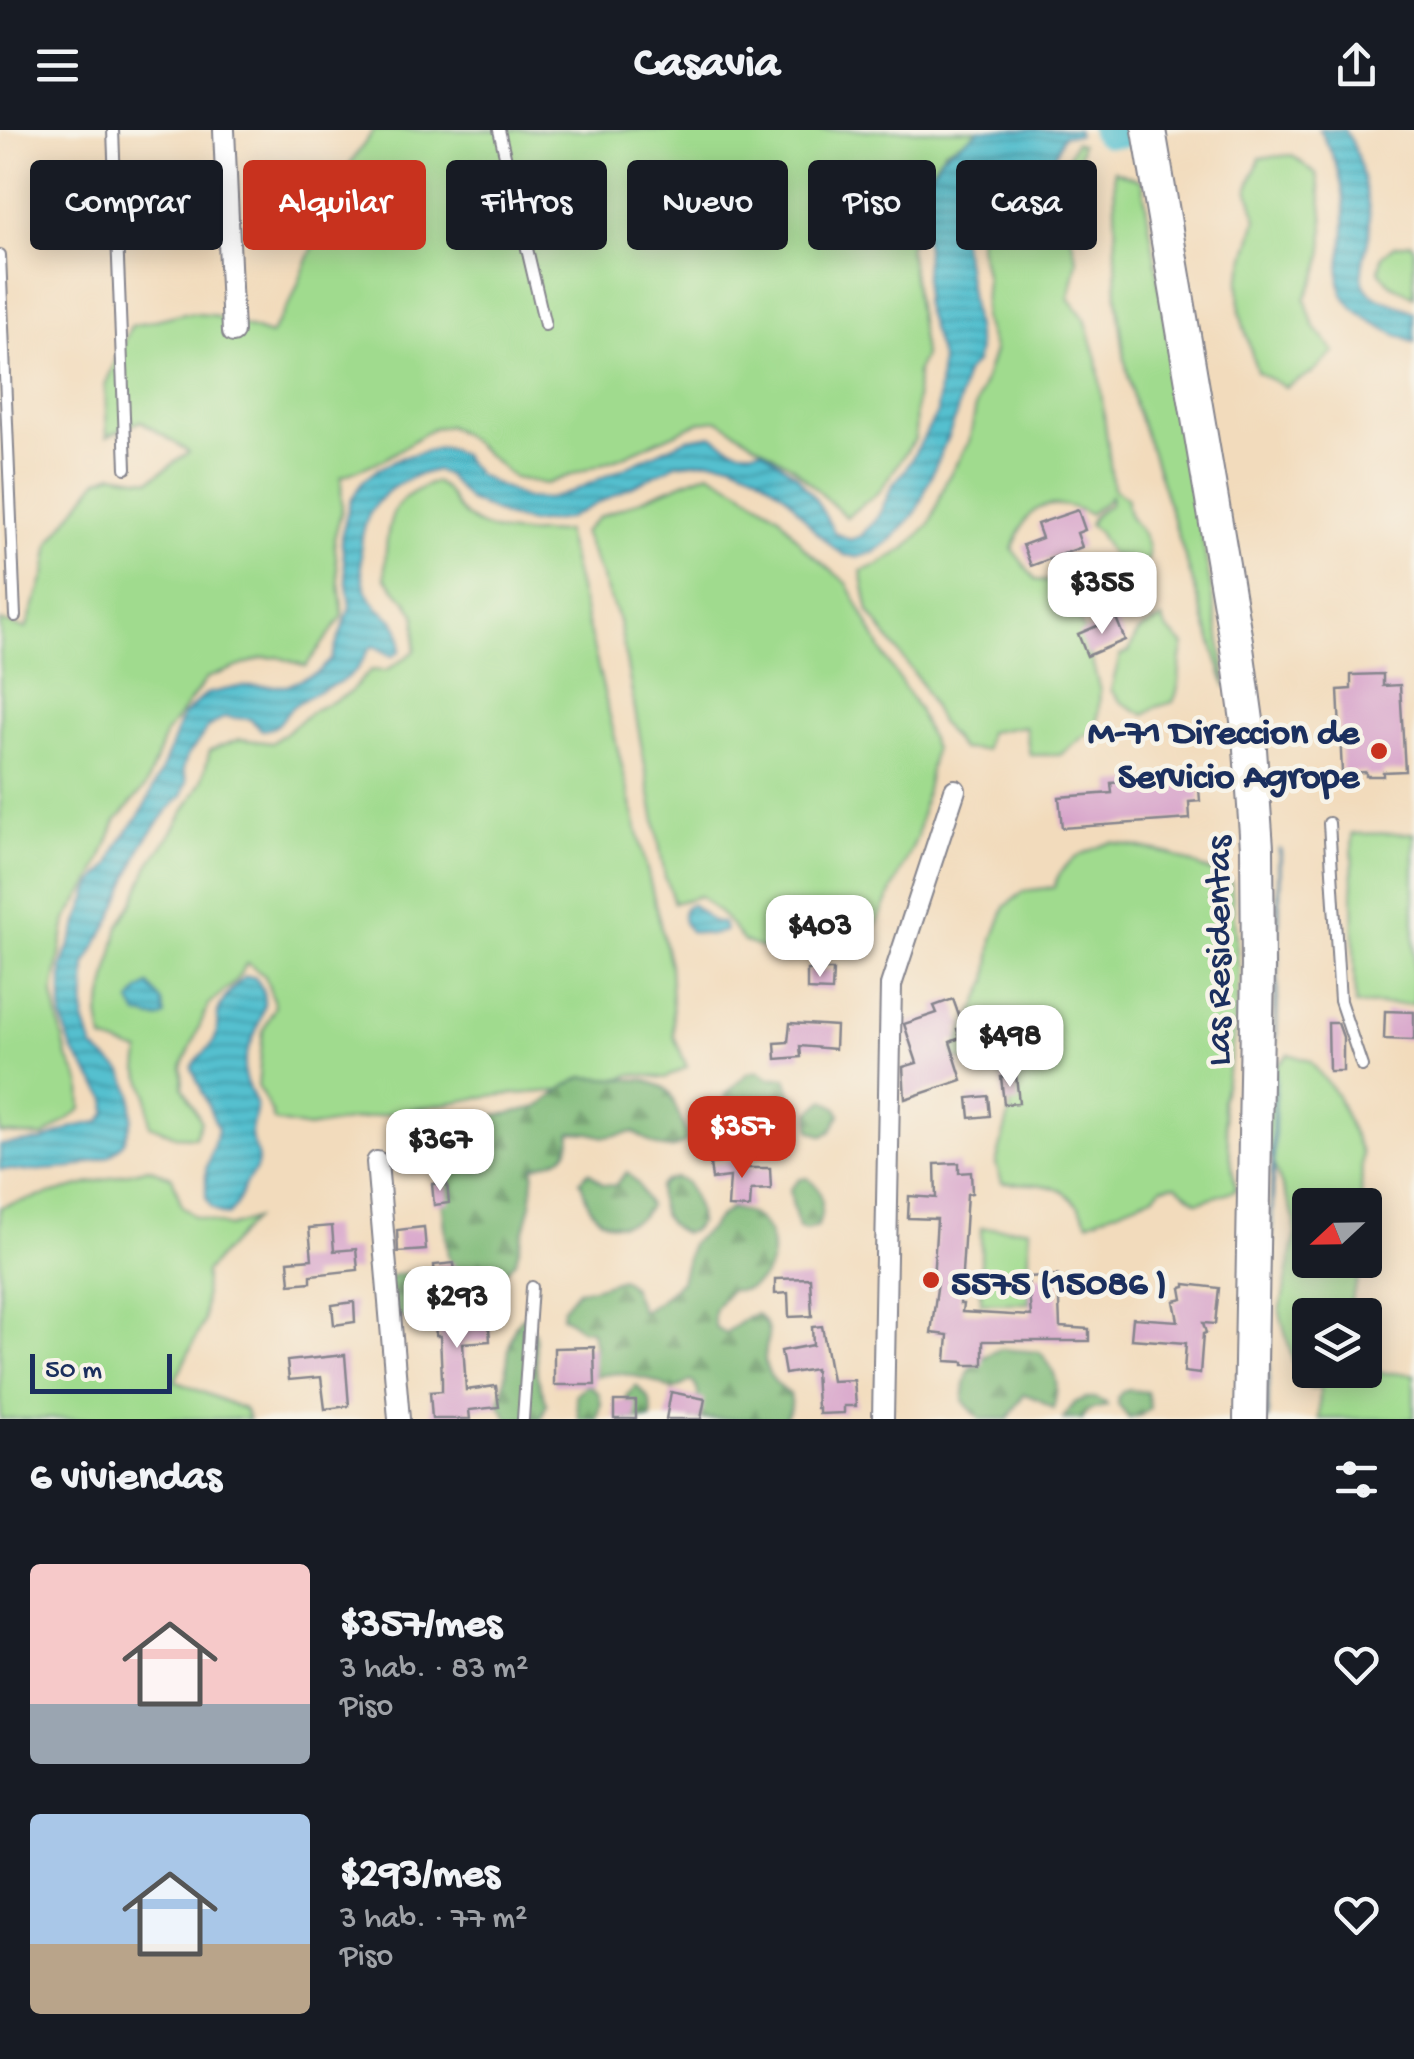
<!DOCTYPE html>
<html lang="es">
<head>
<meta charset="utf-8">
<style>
  :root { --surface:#171b24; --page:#242831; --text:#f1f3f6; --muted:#9ea1a6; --accent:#c8321e }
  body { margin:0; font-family:"Gochi Hand",sans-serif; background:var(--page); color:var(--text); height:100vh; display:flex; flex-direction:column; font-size:38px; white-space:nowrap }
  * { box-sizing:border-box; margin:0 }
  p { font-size:32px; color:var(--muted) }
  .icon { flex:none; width:55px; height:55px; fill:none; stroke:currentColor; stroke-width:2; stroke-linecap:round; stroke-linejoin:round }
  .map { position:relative; height:1289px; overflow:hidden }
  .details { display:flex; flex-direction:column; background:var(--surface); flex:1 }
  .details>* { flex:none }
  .banner { position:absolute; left:30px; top:30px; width:1355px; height:90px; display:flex; gap:20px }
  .needle { width:65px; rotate:248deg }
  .tools { position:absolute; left:1292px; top:1058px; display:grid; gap:20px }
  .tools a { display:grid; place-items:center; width:90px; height:90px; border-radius:10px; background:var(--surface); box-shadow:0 5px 25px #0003; font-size:50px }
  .scale { position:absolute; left:30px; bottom:25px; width:142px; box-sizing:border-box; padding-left:10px; border:5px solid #1b2f5e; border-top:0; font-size:28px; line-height:35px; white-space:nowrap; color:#1b2f5e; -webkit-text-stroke:8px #f7f3e8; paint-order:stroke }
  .price { position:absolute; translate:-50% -85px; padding:0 22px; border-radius:20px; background:#fff; color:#222; font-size:32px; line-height:65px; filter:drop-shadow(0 2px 5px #0008) }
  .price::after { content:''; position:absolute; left:50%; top:60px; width:30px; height:22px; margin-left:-15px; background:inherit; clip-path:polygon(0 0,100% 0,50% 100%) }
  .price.current { background:var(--accent); color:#fff }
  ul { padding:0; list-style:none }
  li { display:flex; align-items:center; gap:30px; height:250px; padding:0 30px }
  li span { display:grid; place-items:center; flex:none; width:280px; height:200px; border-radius:10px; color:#555 }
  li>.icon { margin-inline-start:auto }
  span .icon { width:120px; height:120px; fill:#fffc; stroke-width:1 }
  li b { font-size:42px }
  h2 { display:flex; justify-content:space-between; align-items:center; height:120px; padding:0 30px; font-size:42px }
  .pill { padding:0 35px; border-radius:10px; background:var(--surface); box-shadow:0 5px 25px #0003; font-size:35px; line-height:90px }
  .pill.current { background:var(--accent); color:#fff }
  header { display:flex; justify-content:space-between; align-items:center; height:130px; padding:0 30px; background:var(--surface); font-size:45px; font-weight:700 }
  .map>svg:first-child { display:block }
</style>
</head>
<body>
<header><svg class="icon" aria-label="menu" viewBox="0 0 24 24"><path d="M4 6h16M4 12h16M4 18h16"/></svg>Casavia<svg class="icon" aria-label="share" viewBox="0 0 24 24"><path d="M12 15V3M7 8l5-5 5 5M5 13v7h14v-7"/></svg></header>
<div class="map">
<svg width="1414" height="1289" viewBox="0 0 1414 1289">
  <defs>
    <pattern id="forest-firs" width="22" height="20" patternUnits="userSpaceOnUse" patternTransform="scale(2.5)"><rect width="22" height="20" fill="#80bb79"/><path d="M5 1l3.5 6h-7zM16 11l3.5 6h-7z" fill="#689866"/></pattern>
    <pattern id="water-rules" width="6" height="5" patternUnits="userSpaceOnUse" patternTransform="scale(2.5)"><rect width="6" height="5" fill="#54c0cf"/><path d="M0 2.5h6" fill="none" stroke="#459cab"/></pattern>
  </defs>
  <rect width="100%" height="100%" fill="#f7f3e8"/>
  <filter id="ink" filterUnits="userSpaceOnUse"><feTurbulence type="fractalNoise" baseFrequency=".01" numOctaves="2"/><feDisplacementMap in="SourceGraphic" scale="20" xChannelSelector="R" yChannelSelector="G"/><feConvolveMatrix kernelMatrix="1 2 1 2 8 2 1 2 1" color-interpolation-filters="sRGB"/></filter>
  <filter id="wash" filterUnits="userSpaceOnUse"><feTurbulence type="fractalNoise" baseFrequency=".0048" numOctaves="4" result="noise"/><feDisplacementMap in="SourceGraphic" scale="40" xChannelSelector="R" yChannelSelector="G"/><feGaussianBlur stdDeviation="2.25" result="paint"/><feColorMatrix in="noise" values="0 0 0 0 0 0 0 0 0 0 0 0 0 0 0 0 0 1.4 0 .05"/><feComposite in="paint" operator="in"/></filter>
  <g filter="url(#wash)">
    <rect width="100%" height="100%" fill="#f2dbbc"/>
    <g fill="#a0db8e" stroke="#5e8576" stroke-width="2.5">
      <path d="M374,0h612l-41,20 -32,47 -4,52 15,107 -7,15 -2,68 -36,53 -33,25 -53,-50 -75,-47 -18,2 -76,34 -78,28 -32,-6 -45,-39 -21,-13 -15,2 -48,31 -44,18 1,32 -8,30 9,77 -37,50 -28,-9 -16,1 -55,20 -42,57 -19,51 -30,35 -21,54 -29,45 -13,75 14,61 14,28 1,25 -39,28 -43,-4v-512l26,8 19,-55 5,-31 48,-63 15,-6 37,6 39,-28 -48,-31 -34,15 -2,-51 26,-59 53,-13 27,2 59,20 22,-36 50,-124z"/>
      <path d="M1075,12l6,3 -5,31 -11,36 12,49 -8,37 16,21 12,40 16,129 14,10c-3,29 25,28 21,62l-8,3 -18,-7 -11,-1 -13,-23 -9,-7c3,-11 12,-15 21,-21l1,-10 -4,7 -18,13c-19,-10 -47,-15 -62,4 -6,9 -10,22 -15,31l24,31 28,3 20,49 16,59 -3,39 -13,6 -24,19h-30l-5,-29 -37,6 -3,18 -24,-1 -21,-27 -19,-39 -52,-71 -8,-41 17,-6 28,-17 24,-24 16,-43 23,-39 7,-36 18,-55 -11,-34 3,-38 -7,-34 1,-20 20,-17 10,-25c41,-4 47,-2 65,-41z"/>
      <path d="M1292,25l25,20c6,31 11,64 2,95 -3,9 -9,19 -14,29l9,28 21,25 -23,21 -27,14 -28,-15 -17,-59 -1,-31 18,-63 -9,-31 12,-30z"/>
      <path d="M1114,40l28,11 84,496v10l-72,-228 -20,-56 -9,-42 -8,-63z"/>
      <path d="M1411,113l3,5v49l-24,-13 -11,-13 3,-15 12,-10z"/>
      <path d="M709,342l34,19 37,25 24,32 43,35 39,76 31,48 17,42 -17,88 -46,99 -22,9 -38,3 -17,7 -29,-6 -21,-7 -18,-23 -26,-23 -26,7 -9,-26 -46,-256 -36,-89 16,-15z"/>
      <path d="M435,352c18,10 14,17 25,29 29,29 69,23 105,20l105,434 4,71 13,31 -22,11 -32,-4 -38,14 -106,8 -181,32 -34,-7 -2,-8 -14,-27 5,-55 12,-25 -10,-30 -18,-13 -13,20 -25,21 -27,63 1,20 18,34 -6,16 -20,-1 -25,-11 -3,-33 -9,-22 2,-18 -37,-12 -4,-25 20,-89 16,-27 14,-34 20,-28 33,-56 8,-31 30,-11 32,4 42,-33 34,-16 23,-24 15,1 29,-20 1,-35 -8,-13 -23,-25c0,-17 1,-55 11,-70 8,-13 26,-21 39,-26z"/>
      <path d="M1162,489l5,10 17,16c-7,22 -1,37 -11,57l-17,5 -11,8 -24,-13 -10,-12 9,-35 9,-3c11,-28 10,-20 33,-33z"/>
      <path d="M1414,703v171l-59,1 -3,-171z"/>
      <path d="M1112,712l58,12 61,26 8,93 -6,70 -11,59 14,88 -38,12 -22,-17 -14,2 -7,8 -67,27c-21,-42 -44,-37 -86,-39l-6,-19 15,-57 -1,-27 -58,-24 36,-75 5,-42 12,-32 19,-16 30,-4c8,-29 32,-35 58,-45z"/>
      <path d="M1289,924l21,7 26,33 26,60 -1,51h-51v55h49v16l-13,39h-36v55l104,4v45h-95l1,-32 -7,2 -14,-5 -19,-72 15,-74v-17l-32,-85 9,-65z"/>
      <path d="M148,1038l24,9 10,29 12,10 35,11 25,-8 -49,53 -1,49 -29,60 69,28 5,10h-249v-212z"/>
      <rect x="981" y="1098" width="48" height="75"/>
    </g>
    <g fill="url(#forest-firs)" stroke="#4e756c" stroke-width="2.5">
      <path d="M759,941l10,7h17c9,24 12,42 7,67l-22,-5 -11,15 -16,-3 -9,3 -8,-15 1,-21 -3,-25 23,-21z"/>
      <path d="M583,947l62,3 18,7 7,6 16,40v8c-19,17 -34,2 -52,-9l-29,5 -15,-4 -19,-1c0,28 -15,27 -37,35l-3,37 -15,56 -31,35c-16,-3 -30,-23 -37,-38l-7,-68 2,-15 28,-47 19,-10 49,-10 26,-21z"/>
      <path d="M825,970l12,8 3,7 -9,16 -8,5 -13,-6v-18z"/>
      <path d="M589,1042l14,12 11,2 13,-14 11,12 11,22c-12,21 -40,26 -56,5 -7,-8 -9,-21 -13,-31z"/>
      <path d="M675,1048l11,4 11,25 2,15 -7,9 -8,2c-20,-6 -27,-27 -25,-46l6,-6z"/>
      <path d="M808,1048c17,13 16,28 10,48l-12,4 -7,-2 -6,-21 -3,-18 10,-10z"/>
      <path d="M731,1078c9,3 22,5 29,13 20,21 15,57 -14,68 -5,2 -11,1 -16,1 -12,15 -21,18 -14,38l9,5 23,-16 9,-3c20,19 7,27 8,47 1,13 14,27 25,33 2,11 1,18 -7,25h-91c8,-11 10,-29 -1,-38l-18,9 -24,-11 -31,-6 -31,4c6,-17 12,-31 3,-47l-9,-1 -19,-13 1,-8 15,-18 15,-2 29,-9 9,7 10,25 17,-9 23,-21 10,-38 18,-14 9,-11z"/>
      <path d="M409,1143l4,9 -7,15 5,8 1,9 -8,4c-16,-6 -22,-12 -29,-27 9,-15 17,-16 34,-18z"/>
      <path d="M522,1187l7,3 6,15 2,41 10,28 -6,15h-33l-9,-16c12,-26 4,-68 23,-86z"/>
      <path d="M1000,1219l40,3c17,20 20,32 13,57l-15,-10 -14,-5 -16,25h-28l-17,-18c4,-35 5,-37 37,-52z"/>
      <path d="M589,1254l10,10 2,10 -4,15h-18l-3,-25z"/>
      <path d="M636,1256c12,10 18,16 15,33h-25l1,-24z"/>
      <path d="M1129,1260l18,2 3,16 -9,7 -12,3 -11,-13 -1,-7 5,-6z"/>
      <path d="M1086,1268h8l12,5 1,3 -18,4 -7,9h-19l12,-17z"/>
    </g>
    <g fill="url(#water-rules)" stroke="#387896" stroke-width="2.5">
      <path d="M980,0h98v5h-15l-12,31 -24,-1 -23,12 -19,5 -22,22 -4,13v18l5,17 14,97 -3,14 -10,11 -9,43 -40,95 -23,26 -18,14 -17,5 -13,-2 -11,-7 -20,-18 -26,-33 -33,-25 -24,-10 -20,-2 -34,4 -111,55 -35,4 -26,-7 -36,-16 -21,-23 -12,-7c-41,9 -73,32 -75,77 0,17 0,31 7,46 11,27 38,20 32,58l-7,5c-8,-2 -13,-8 -20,-10 -9,6 -7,11 -13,19 -12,18 -37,22 -54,33 -5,3 -10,6 -14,9 -12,11 -9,21 -30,23l-12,-11 -26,-2 -15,10 -22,29 -4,13 4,12 -5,15 -13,13 -26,34 -31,75 -26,45 -2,57 9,28 30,24 9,22v25l-8,23 -14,14 -38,12 -45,3 -27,-2v-24l42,-4 31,-14 26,-5 7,-8 1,-15 -35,-49 -10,-32v-51l30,-82 18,-20 8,-20 26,-37 20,-43 18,-48 24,-23 37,-8h44l30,-13 14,-13 19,-53 -9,-70 9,-35 12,-20 16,-13 25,-12 36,-9 10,1 12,6 17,20 26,13 21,10 22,1 22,-6 118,-54 25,-4c17,13 28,18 50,14l34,26 20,25 19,33 15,7 11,-4 18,-20 13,-30 14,-17 31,-56 4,-53 -17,-55 2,-58 -7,-50 22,-41z"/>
      <path d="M1319,0h25c15,16 26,74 26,97 0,18 -15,44 -4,61 11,15 33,15 48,24v31c-21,-10 -59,-26 -70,-47 -11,-21 1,-48 1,-70 1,-35 -7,-67 -26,-96z"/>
      <path d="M1279,719l2,1 -13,569h-2z"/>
      <path d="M691,774l21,17 11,2 2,8 -14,4 -21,-4c-7,-7 -9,-15 -5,-24z"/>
      <path d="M244,847h10c28,27 -11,64 -10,95 0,12 8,18 11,29 4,11 -3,19 -4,30 -1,11 7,20 7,30 -1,10 -6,13 -11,20 -8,12 -7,24 -19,34l-7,-1 -10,-7 -5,-10v-27l12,-41 -26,-61c5,-12 14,-15 21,-25 7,-11 2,-22 6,-33 4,-12 16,-23 25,-33z"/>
      <path d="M149,855l13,17 3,14c-9,6 -17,-1 -27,-1l-7,-13 8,-11z"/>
    </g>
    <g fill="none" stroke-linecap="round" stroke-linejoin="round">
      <path stroke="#54c0cf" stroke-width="35" d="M1108,0h15"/>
    </g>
    <g id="blocks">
      <g fill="#d8a5cb">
        <path d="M1078,380l7,20 -8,3 5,14 -51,19 -8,-21 19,-7 -5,-14z"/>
        <path d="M1116,488l9,22 -38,16 -9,-22z"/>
        <path d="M1383,544v12l17,-1 5,86 -22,1v4h-17v-4l-24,1 -4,-83 13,-1v-14z"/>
        <path d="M1198,646l2,25 -11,1 1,17 -128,9 -3,-31 53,-4 -1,-10z"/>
        <path d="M807,840h26l-1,21 -25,-1z"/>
        <path d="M953,869l10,28 -6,2 3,9 -10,4 12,38 -57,19 -2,-32 14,-4 -13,-39 33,-11 -3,-7z"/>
        <path d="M1385,881l29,1v28l-30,-1z"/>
        <path d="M790,893l46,3 -1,23 -35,-3 1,11 -25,2 -1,-16 13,-1z"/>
        <path d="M1328,893h10l5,14v34h-14z"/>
        <path d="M1016,945l3,28 -15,1 -3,-27z"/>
        <path d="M988,966l2,20 -20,2 -2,-20z"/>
        <path d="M747,1030l1,8h22l1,21 -20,1 -1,18 -22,-1 2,-30 -18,2 -2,-15z"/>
        <path d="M959,1033v10l12,-1 1,21 -5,1 -7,110h3l-1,8 69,4 -3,-39 30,-2 2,52 29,2v12h-106v24h-19v-3l-18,-1 2,-26 -17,-2 7,-52 -5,-1 4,-61 -29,-1 1,-22 27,2 -1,-34z"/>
        <path d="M447,1053l2,20 -15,2 -2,-21z"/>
        <path d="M332,1096l2,25 22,-2 2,21 -47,5v7l-21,2 -2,-23 24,-2 -3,-31z"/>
        <path d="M424,1097l2,23 -28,2 -1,-22z"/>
        <path d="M454,1133l3,28 10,25 21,-2 2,27 -27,2 3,47 30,-4 3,21 -30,3 1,9h-38l-2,-27 12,-1v-12l-2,-43h-4l-2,-24h4l-4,-47z"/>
        <path d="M810,1148l2,38 -23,1 -1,-24 -13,1v-15z"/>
        <path d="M1185,1154l34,4 -4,36 -12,-1 3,10 -3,1 -3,40 -16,-2 2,-29 -55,-4 2,-21 45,3 -4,-20 9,-2 -2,-11 4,-1z"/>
        <path d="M354,1172l1,20 -21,3 -2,-20z"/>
        <path d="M822,1196l10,55 22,-1 2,26h-12v7l-25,1v-6h-2l-2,-39 -30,5 -4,-23 32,-6 -1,-18z"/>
        <path d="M594,1217l1,38h-41v-37z"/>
        <path d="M345,1225l4,51 -24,3 -4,-32 -32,3 -2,-19z"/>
        <path d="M671,1262l34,7 -4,20h-35z"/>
        <rect x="614" y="1271" width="22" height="18"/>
      </g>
    </g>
  </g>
  <g filter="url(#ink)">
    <use href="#blocks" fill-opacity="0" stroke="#86858d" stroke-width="2.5"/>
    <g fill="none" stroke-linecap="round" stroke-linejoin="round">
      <defs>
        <g id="lane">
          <path d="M113,0l13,338"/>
          <path d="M499,0l46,195"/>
          <path d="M0,125l15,361"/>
          <path d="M1329,693l11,178 22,65"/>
          <path d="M523,1289l9,-132"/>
        </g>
        <g id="street">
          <path d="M224,0l9,202"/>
          <path d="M377,1032l22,257"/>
          <path d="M883,1289l8,-434 64,-195"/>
        </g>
        <path id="primary" d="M1149,0l87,511 13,94 8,113 1,118 -8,453"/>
      </defs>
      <use href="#lane" stroke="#86858d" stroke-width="14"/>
      <use href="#street" stroke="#86858d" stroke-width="24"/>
      <use href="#primary" stroke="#86858d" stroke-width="36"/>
      <use href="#lane" stroke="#fff" stroke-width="10"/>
      <use href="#street" stroke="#fff" stroke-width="20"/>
      <use href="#primary" stroke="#fff" stroke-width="32"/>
    </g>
  </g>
  <g fill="#c8321e" stroke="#f7f3e8" stroke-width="4">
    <circle cx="1379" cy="621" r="10"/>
    <circle cx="931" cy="1150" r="10"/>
  </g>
  <g text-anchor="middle" stroke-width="9" stroke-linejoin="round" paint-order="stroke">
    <g font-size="38" font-weight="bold" fill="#1b2f5e" stroke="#f7f3e8" text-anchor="end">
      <text x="1359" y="612">M-71 Direccion de<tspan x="1359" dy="44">Servicio Agrope</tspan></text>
      <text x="951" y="1163" text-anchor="start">5575 (15086 )</text>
    </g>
    <g font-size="38" fill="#1b2f5e" stroke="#f7f3e8">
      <text transform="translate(1215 821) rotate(-90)" y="13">Las Residentas</text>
    </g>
  </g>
</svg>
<div class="tools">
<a><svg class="needle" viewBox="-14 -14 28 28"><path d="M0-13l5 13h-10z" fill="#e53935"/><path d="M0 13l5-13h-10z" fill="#9ea1a6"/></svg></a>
<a><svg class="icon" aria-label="layers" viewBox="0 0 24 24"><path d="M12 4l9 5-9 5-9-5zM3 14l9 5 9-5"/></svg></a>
</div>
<div class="scale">50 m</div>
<b class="price" style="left:1102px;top:507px">$355</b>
<b class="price" style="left:820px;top:850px">$403</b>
<b class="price" style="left:1010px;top:960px">$498</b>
<b class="price current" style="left:742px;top:1051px">$357</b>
<b class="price" style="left:440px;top:1064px">$367</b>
<b class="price" style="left:457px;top:1221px">$293</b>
<div class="banner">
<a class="pill">Comprar</a>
<a class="pill current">Alquilar</a>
<a class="pill">Filtros</a>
<a class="pill">Nuevo</a>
<a class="pill">Piso</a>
<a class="pill">Casa</a>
</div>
</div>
<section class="details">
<h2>6 viviendas<svg class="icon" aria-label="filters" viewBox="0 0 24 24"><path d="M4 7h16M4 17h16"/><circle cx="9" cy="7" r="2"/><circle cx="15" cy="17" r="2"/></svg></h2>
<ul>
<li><span style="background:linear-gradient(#f6c9c9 70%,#9aa5b1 0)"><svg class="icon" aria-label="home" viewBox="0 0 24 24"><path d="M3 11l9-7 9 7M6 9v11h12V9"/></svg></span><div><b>$357/mes</b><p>3 hab. · 83 m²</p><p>Piso</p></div><svg class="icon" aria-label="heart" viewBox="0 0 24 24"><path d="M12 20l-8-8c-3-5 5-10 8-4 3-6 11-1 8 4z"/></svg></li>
<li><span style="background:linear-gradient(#a9c7e8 65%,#b9a48a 0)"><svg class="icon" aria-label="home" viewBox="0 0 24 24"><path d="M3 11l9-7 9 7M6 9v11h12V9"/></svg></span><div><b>$293/mes</b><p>3 hab. · 77 m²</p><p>Piso</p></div><svg class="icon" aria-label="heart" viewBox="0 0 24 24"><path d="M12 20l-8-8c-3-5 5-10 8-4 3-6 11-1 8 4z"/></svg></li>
</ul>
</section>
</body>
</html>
